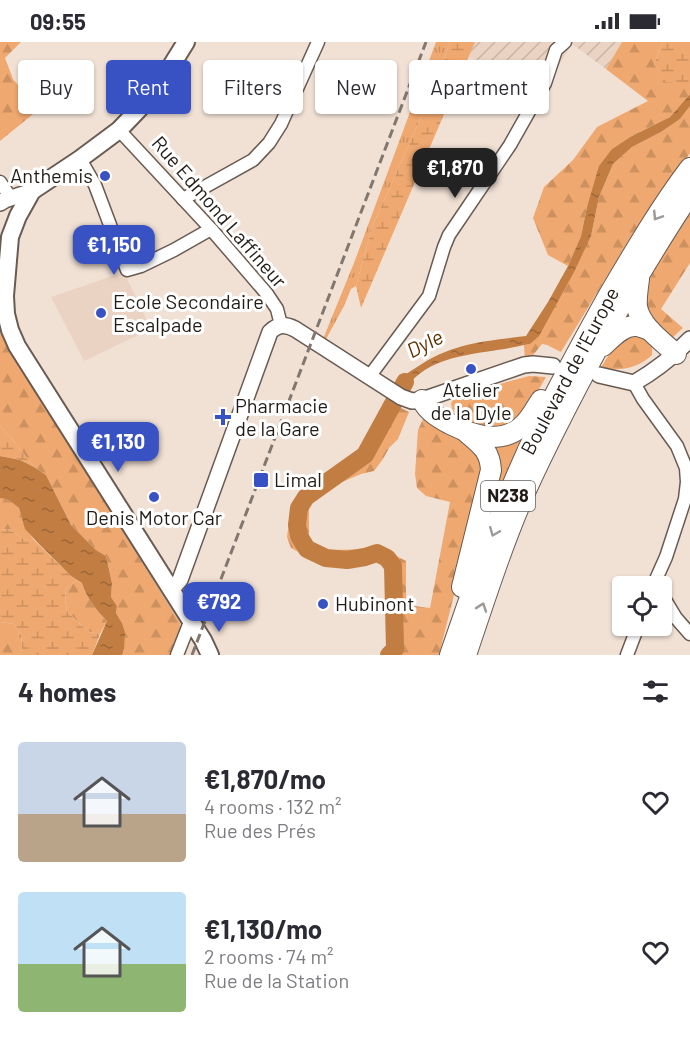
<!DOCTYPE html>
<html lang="en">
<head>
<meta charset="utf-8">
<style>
  :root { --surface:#fff; --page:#f2f2f3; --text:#2b2b33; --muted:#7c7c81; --accent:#3852c4 }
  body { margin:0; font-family:Barlow,sans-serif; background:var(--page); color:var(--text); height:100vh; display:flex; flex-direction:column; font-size:22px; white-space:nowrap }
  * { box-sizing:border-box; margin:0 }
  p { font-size:20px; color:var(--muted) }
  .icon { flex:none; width:33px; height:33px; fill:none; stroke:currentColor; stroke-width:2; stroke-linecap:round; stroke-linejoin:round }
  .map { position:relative; height:613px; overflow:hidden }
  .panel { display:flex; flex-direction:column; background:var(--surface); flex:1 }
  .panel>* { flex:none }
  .guide { position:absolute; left:18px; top:18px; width:654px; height:54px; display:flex; gap:12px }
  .buttons { position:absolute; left:612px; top:534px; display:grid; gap:12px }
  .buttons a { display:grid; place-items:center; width:60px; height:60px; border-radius:6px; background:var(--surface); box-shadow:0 2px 4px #0004; font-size:30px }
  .price { position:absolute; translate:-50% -51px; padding:0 14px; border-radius:12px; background:var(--accent); color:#fff; font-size:20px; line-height:39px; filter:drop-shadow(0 2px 3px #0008) }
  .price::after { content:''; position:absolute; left:50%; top:36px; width:18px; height:14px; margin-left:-9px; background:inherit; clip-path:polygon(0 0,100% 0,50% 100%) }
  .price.on { background:#222; color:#fff }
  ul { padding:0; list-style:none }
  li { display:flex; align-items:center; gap:18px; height:150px; padding:0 18px }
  li span { display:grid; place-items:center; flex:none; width:168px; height:120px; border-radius:6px; color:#555 }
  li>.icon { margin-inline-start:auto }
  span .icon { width:72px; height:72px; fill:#fffc; stroke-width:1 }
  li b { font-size:26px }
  h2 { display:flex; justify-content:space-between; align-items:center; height:72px; padding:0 18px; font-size:26px }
  .tag { padding:0 21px; border-radius:6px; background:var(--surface); box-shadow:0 2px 4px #0004; font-size:21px; line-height:54px }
  .tag.on { background:var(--accent); color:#fff }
  .status { display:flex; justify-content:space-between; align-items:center; height:42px; padding:0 30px; background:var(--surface); direction:ltr }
  .status svg { height:16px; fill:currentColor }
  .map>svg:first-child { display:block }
</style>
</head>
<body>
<div class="status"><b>09:55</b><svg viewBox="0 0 49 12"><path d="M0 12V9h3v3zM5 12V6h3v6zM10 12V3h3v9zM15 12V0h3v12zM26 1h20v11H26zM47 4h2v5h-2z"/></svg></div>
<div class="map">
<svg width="690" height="613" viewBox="0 0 690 613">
  <defs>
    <pattern id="industrial-furrows" width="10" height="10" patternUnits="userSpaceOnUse" patternTransform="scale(1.5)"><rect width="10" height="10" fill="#ead3c2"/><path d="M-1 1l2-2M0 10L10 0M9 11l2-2" fill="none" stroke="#c8b5a6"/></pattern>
    <pattern id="grass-tufts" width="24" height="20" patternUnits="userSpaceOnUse" patternTransform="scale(1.5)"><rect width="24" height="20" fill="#efa86f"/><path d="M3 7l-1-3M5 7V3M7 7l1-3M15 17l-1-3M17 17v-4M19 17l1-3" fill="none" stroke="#cd905f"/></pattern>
    <pattern id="forest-firs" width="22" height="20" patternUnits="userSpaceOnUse" patternTransform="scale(1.5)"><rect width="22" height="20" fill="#efa86f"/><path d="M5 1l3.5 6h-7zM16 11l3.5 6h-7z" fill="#cd905f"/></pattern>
    <pattern id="wetland-marsh" width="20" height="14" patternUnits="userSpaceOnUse" patternTransform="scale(1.5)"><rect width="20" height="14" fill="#efa86f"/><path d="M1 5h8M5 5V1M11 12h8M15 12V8" fill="none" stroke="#cd905f"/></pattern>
    <pattern id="water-ripples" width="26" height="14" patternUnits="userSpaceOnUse" patternTransform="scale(1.5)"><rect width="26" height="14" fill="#c27d42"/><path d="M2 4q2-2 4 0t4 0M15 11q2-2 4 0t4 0" fill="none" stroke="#9d6636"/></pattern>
  </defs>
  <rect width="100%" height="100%" fill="#f1e1d5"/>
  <path fill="#ead3c2" d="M124,230l27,57 -67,32 -33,-64z"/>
  <path fill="url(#industrial-furrows)" d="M475,0h147l-16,27 -34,-25 -19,31 -85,-17z"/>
  <g fill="url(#grass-tufts)">
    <path d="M436,0h14l-25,67 -53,118 -16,59 -5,3 -7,17 -19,35 -2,-2 31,-76z"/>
    <path d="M530,386l-52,128 12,-107z"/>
  </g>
  <g fill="url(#forest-firs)">
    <path d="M0,0h21l-16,16 8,21 25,31 -38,31z"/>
    <path d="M622,0h41l-9,22 12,17 24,1v12l-20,23 -40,20 -18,12 -25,58 -6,29 -13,30 -20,-11 -15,-37 11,-31 29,-27 24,-33 51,-26 -42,-32z"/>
    <path d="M690,64v47l-56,79 -73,120 -14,-7 -5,-1 -8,10 -9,6 -1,-15 6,-1 61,-108 8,-39 14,-33 19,-17 29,-15 19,-13z"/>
    <path d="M690,169v52l-29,46 22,19 -10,9 -13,-7 -10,-8 -7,-29 12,-25z"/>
    <path d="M0,289l12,23 168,269 1,6 -8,26h-51l2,-6 -2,-26 -6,-10 1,-7 -6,-9 1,-14 -6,-27 -10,-6 -25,-25 -25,-50 -12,-8 -23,-29 -11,-12z"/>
    <path d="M639,291l13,11v11c-14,14 -33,16 -51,13 13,-22 14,-25 38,-35z"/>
    <path d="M529,334l17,1 -20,35 -8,11 -29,11 -36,-19 -2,-12 5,-7z"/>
    <path d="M385,358l24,12 -11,27 -9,9 -6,11 -9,12 -13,3 -26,11 -9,3 -17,16v32l5,11 10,3 59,-1 23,12v44l24,3 20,-106 -24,-6 -9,-8 -2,-14 3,-44 5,-11c10,6 19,11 29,17 22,12 34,18 30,46l-43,173h-43c11,-17 5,-49 4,-69l-9,-4 2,59 -7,14h-3l6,-15v-53l-5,-23 -3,-3 -6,-1 -58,2 -26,-14 -4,-11 2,-15 5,-16 9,-12 52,-38z"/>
    <path d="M0,456h8l11,10 7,21 8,11c-11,1 -16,-4 -24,-11l-10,1z"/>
    <path d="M75,539l7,2c4,14 14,27 25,38l-7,13 -10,-2 -8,-6 -15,-15 -2,-11 1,-11z"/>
    <path d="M0,580l14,2 7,10 1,21h-22z"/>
  </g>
  <g fill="url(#wetland-marsh)">
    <path d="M450,0h25l-114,266 -5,-22 16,-59 53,-118z"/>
    <path d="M663,0h27v40h-24l-12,-18z"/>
    <path d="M0,384l11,12 23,29 -14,-7 -20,-4z"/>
    <path d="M10,487c8,7 13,12 24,11l37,36 11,7 -7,-2 -9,8 -1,11 2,11 15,15 8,6 10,2 -8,21h-70l-1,-21 -7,-10 -14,-2v-92z"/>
  </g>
  <g fill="url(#water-ripples)">
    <path d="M690,52v12l-10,13 -19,13 -29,15 -19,17 -14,33 -8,39 -17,36 -35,64 -9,8 -6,1c-41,10 -93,6 -120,45l-7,-4c4,-9 12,-14 20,-19 35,-24 68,-26 109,-31l22,-34 20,-36 13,-30 6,-29 12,-41 13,-17 18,-12 40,-20z"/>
    <path d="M0,414l20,4 14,7 12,8 25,50 25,25 10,6 6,27 -1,14 6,9 -1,7 6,10 3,10 -1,16 -2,6h-30l15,-34c-11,-11 -21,-24 -25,-38l-11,-7 -34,-34 -12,-13 -6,-21 -11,-9 -8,-1z"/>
    <path d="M391,540l9,4c1,20 7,52 -4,69h-10l7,-14z"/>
  </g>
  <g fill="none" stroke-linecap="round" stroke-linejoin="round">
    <path stroke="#c27d42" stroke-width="18" d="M389,613l6,-6 -2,-83 -6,-8 -10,-5 -12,4 -18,3 -21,-2 -19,-9 -8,-13 -2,-11 2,-17 7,-11 59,-42 40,-73"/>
    <defs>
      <g id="minor">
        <path d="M119,88l92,99 56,65 10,15 4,16"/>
        <path d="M80,117l15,26 32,85 14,-4 33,-16 37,-21"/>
        <path d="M0,140l11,16"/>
        <path d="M183,157l70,-39 16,-17 12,-19 37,-82"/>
        <path d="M369,335l60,-81 15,-49 5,-12 61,-90 35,-62 11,-33 9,-8"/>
        <path d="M634,341l9,16 34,47 9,22 1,14 -2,17 -19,58 -13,29"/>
        <path d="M662,554l2,2 12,20 14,16"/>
        <path d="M177,613l11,-28 4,-5"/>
        <path d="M627,613l11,-29"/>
      </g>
      <g id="tertiary">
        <path d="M0,161l5,-3 27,-9"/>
        <path d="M599,333l35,8c21,-12 39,-26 56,-44"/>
        <path d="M171,548l9,-10 90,-248c8,-8 15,-8 25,-3l106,68 11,4 10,-1 102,-35 9,-1 20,2"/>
      </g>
      <path id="secondary" d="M186,0l-18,29 -28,37 -21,22 -39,29 -48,32 -14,25 -8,21 -5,59 1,18 4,16 7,16 186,294 7,15"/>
      <g id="trunk">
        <path d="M639,237c-1,9 -3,19 -2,28 4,20 25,34 39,47"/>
        <path d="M603,304c9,-8 20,-21 33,-20 4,0 10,3 14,4"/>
        <path d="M422,358c6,12 17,18 28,24 22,11 50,21 71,3 9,-7 14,-18 20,-27"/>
        <path d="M462,545l29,-117c-1,-20 -11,-26 -25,-38"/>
        <path d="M450,613c20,-57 39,-115 63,-171 27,-64 60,-125 94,-186 26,-44 52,-89 83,-130"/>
        <path d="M466,613c19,-56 37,-113 61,-167 27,-59 58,-117 89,-174 24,-41 47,-80 74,-120"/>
      </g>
    </defs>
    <use href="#minor" stroke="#695b51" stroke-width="15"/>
    <use href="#tertiary" stroke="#695b51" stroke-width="18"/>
    <use href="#secondary" stroke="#695b51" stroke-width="20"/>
    <use href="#trunk" stroke="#695b51" stroke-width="22"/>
    <use href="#minor" stroke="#fff" stroke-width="12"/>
    <use href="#tertiary" stroke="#fff" stroke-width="15"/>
    <use href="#secondary" stroke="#fff" stroke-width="16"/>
    <use href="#trunk" stroke="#fff" stroke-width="20"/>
    <path stroke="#82776f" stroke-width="3" stroke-dasharray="9 4.5" stroke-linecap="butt" d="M192,613l234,-613"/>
  </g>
  <defs><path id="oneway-chevron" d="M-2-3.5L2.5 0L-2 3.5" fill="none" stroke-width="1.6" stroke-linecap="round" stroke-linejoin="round" transform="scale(1.5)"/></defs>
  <g stroke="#9c9997">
    <use href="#oneway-chevron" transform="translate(657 174) rotate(123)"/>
    <use href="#oneway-chevron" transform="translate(494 490) rotate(112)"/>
    <use href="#oneway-chevron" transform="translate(482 565) rotate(-71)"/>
  </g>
  <g fill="#3852c4" stroke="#fff" stroke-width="2">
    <circle cx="105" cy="134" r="6"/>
    <circle cx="101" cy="271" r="6"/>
    <circle cx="471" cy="327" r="6"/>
    <path d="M220 366h6v6h6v6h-6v6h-6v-6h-6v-6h6z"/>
    <rect x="253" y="430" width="16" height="16" rx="3"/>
    <circle cx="154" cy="455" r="6"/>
    <circle cx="323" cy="562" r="6"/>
  </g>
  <g text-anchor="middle" stroke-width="6" stroke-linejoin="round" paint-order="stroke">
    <rect fill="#fff" stroke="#64605d" stroke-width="1.5" x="481" y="439" width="54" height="30" rx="4.5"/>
    <g font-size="18" font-weight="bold" fill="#221c18">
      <text x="508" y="460">N238</text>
    </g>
    <g font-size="20" fill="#221c18" stroke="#fff" text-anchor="start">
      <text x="93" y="141" text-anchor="end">Anthemis</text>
      <text x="113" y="267">Ecole Secondaire<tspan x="113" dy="23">Escalpade</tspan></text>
      <text x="471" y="355" text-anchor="middle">Atelier<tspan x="471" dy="23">de la Dyle</tspan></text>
      <text x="235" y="371">Pharmacie<tspan x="235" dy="23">de la Gare</tspan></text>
      <text x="274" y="445">Limal</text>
      <text x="154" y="483" text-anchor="middle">Denis Motor Car</text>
      <text x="335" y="569">Hubinont</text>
    </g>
    <g font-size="20" fill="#221c18" stroke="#fff">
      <text transform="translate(219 170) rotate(49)" y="7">Rue Edmond Laffineur</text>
      <text transform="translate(570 329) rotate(-62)" y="7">Boulevard de l'Europe</text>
    </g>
    <g font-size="21" font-style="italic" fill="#5f3101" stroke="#fff">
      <text transform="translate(425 302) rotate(-27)" y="7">Dyle</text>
    </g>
  </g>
</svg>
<div class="buttons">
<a><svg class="icon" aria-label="locate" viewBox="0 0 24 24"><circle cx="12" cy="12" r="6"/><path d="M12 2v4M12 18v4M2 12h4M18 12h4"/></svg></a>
</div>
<b class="price on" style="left:455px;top:157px">€1,870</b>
<b class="price" style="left:114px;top:234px">€1,150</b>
<b class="price" style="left:118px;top:431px">€1,130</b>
<b class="price" style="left:219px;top:591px">€792</b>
<div class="guide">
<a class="tag">Buy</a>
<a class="tag on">Rent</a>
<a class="tag">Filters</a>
<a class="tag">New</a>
<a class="tag">Apartment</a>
</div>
</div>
<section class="panel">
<h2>4 homes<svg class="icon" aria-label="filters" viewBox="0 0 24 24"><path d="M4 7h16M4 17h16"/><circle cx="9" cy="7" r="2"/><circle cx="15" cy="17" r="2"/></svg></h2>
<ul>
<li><span style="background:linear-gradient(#c9d6e8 60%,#b9a48a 0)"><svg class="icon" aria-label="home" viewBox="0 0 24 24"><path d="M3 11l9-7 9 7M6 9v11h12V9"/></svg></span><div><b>€1,870/mo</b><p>4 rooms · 132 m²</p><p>Rue des Prés</p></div><svg class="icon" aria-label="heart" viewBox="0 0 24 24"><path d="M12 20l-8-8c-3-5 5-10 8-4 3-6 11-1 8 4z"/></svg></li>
<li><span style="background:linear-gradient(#bfe0f5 60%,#8fb573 0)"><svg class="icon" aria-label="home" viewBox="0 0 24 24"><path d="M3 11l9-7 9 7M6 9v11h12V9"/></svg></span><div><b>€1,130/mo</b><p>2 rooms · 74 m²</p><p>Rue de la Station</p></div><svg class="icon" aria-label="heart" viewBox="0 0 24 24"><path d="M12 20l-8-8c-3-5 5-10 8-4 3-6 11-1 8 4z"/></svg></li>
</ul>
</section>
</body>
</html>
